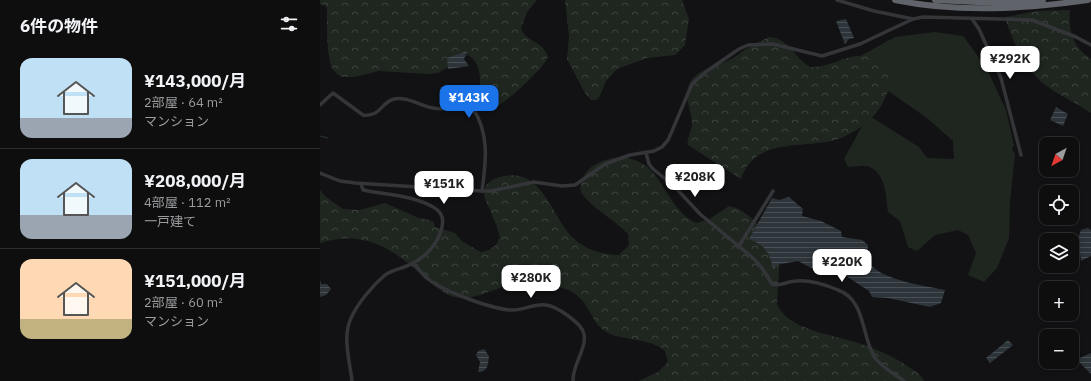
<!DOCTYPE html>
<html lang="ja">
<head>
<meta charset="utf-8">
<style>
  :root { --surface:#0e0e0f; --page:#1c1c1d; --text:#f1f3f6; --muted:#9b9c9e; --line:#2e2e2f; --accent:#1a73e8 }
  body { margin:0; font-family:"IBM Plex Sans","Noto Sans JP",sans-serif; background:var(--page); color:var(--text); height:100vh; display:flex; flex-direction:column; font-size:15px; white-space:nowrap }
  * { box-sizing:border-box; margin:0 }
  p { font-size:13px; color:var(--muted) }
  .icon { flex:none; width:22px; height:22px; fill:none; stroke:currentColor; stroke-width:2; stroke-linecap:round; stroke-linejoin:round }
  .map { position:relative; flex:1; overflow:hidden }
  .side { display:flex; flex-direction:column; background:var(--surface); width:320px }
  .side>* { flex:none }
  .needle { width:26px; rotate:220deg }
  .tools { position:absolute; left:719px; top:137px; display:grid; gap:8px }
  .tools a { display:grid; place-items:center; width:40px; height:40px; border-radius:8px; background:var(--surface); box-shadow:0 2px 6px #0003,0 0 0 1px var(--line); font-size:20px }
  .price { position:absolute; translate:-50% -34px; padding:0 9px; border-radius:8px; background:#fff; color:#222; font-size:13px; line-height:26px; filter:drop-shadow(0 1px 2px #0008) }
  .price::after { content:''; position:absolute; left:50%; top:24px; width:12px; height:9px; margin-left:-6px; background:inherit; clip-path:polygon(0 0,100% 0,50% 100%) }
  .price.on { background:var(--accent); color:#fff }
  ul { padding:0; list-style:none }
  li { display:flex; align-items:center; gap:12px; height:100px; padding:0 20px }
  li+li { border-top:1px solid var(--line) }
  li span { display:grid; place-items:center; flex:none; width:112px; height:80px; border-radius:12px; color:#555 }
  li>.icon { margin-inline-start:auto }
  span .icon { width:48px; height:48px; fill:#fffc; stroke-width:1 }
  li b { font-size:17px }
  h2 { display:flex; justify-content:space-between; align-items:center; height:48px; padding:0 20px; font-size:17px }
  main { display:flex; flex:1; min-height:0 }
  .map>svg:first-child { display:block }
</style>
</head>
<body>
<main>
<section class="side">
<h2>6件の物件<svg class="icon" aria-label="filters" viewBox="0 0 24 24"><path d="M4 7h16M4 17h16"/><circle cx="9" cy="7" r="2"/><circle cx="15" cy="17" r="2"/></svg></h2>
<ul>
<li><span style="background:linear-gradient(#bfe0f5 75%,#9aa5b1 0)"><svg class="icon" aria-label="home" viewBox="0 0 24 24"><path d="M3 11l9-7 9 7M6 9v11h12V9"/></svg></span><div><b>¥143,000/月</b><p>2部屋 · 64 m²</p><p>マンション</p></div></li>
<li><span style="background:linear-gradient(#bfe0f5 70%,#9aa5b1 0)"><svg class="icon" aria-label="home" viewBox="0 0 24 24"><path d="M3 11l9-7 9 7M6 9v11h12V9"/></svg></span><div><b>¥208,000/月</b><p>4部屋 · 112 m²</p><p>一戸建て</p></div></li>
<li><span style="background:linear-gradient(#ffd9b3 75%,#c2b280 0)"><svg class="icon" aria-label="home" viewBox="0 0 24 24"><path d="M3 11l9-7 9 7M6 9v11h12V9"/></svg></span><div><b>¥151,000/月</b><p>2部屋 · 60 m²</p><p>マンション</p></div></li>
</ul>
</section>
<div class="map">
<svg width="771" height="381" viewBox="0 0 771 381">
  <defs>
    <pattern id="forest-crowns" width="20" height="18" patternUnits="userSpaceOnUse"><rect width="20" height="18" fill="#1f2620"/><path d="M2 6a3 3 0 1 1 6 0M12 15a3 3 0 1 1 6 0" fill="none" stroke="#3d433e"/></pattern>
    <pattern id="water-rules" width="6" height="5" patternUnits="userSpaceOnUse"><rect width="6" height="5" fill="#2d353b"/><path d="M0 2.5h6" fill="none" stroke="#485055"/></pattern>
  </defs>
  <rect width="100%" height="100%" fill="#121214"/>
  <path fill="#1f2620" d="M615,32l28,4 23,31 20,43 8,35 -2,4 3,5 -5,48 -1,36 -12,30 -13,14 -16,-7 8,-22 -8,-18 -10,-5 -23,5 -18,16 -9,-4 -8,-26 -12,-9c-2,-16 -2,-40 -21,-46 -6,-1 -14,1 -19,1l-4,-8 24,-44 51,32 8,11 27,1 -1,-18 -26,-23 -46,-32 -19,-31 33,-18z"/>
  <g fill="url(#forest-crowns)">
    <path d="M0,0h217l-10,12 -6,16c4,14 22,12 27,29 -5,12 -42,46 -54,51l-8,-1c-14,-12 4,-38 -18,-52l-30,18 -10,1 -49,-3 -25,6h-13c-2,-2 -6,-4 -7,-6 -8,-10 -7,-48 -7,-62l-1,-3 -6,-2z"/>
    <path d="M245,0h117l7,19 -4,26 -10,10 -28,3 -30,11 -11,12 -7,17 -3,2h-5l-6,-7 -18,-34 2,-22z"/>
    <path d="M750,10c-2,22 3,37 21,49v54c-14,-10 -29,-16 -43,-26 -21,-14 -36,-46 -43,-70l33,-6z"/>
    <path d="M449,37c21,1 28,25 42,30 20,1 39,-16 59,-10 10,3 17,11 19,21 2,10 -3,18 -7,26 -8,16 -30,31 -47,36 -34,9 -80,-3 -94,39l-53,-34c-2,-7 5,-15 4,-23 -1,-13 -9,-26 -2,-39 7,-14 27,-17 39,-23 7,-3 12,-8 18,-12 7,-4 15,-7 22,-11z"/>
    <path d="M301,157c44,4 41,49 75,66l12,-3 21,-14c20,3 39,30 51,46l-3,52c9,25 56,31 78,38 19,6 38,14 54,25 6,4 12,7 15,14h-285l19,-9 10,-10 -3,-11c-15,-13 -39,-10 -57,-18 -22,-12 -15,-36 -46,-45 -14,-4 -42,-5 -55,-2 -18,4 -37,17 -56,10 -11,-4 -20,-14 -29,-21 -32,-28 -58,-45 -102,-32v-53l6,7 17,12 17,1 25,-7 34,15 14,3 2,6 20,6 8,9 18,10 8,-2 7,-5 4,-8 -3,-10 -13,-31 1,-9c5,-7 12,-10 20,-11 37,-7 47,40 66,60 14,14 29,18 48,19l10,-10 -1,-11c-11,-12 -41,-30 -47,-42 -2,-6 1,-13 4,-18 8,-12 22,-15 36,-17z"/>
  </g>
  <g fill="url(#water-rules)">
    <path d="M526,19l8,19 -5,1 -4,5 -9,-23z"/>
    <path d="M147,51l-3,8 5,7 -21,3 -1,-11z"/>
    <path d="M736,107l12,7 -5,12 -13,-6z"/>
    <path d="M469,197l14,12 -1,7 19,5 20,10 1,6 20,3 6,5c-1,8 0,18 6,23 15,13 52,18 71,22l-4,13 -11,4 -42,-9 -16,-1 -3,-6 -26,-17 -24,-2 -21,-11 -22,4 -2,5c-6,-18 -6,-23 -25,-31l23,-41 7,2z"/>
    <path d="M768,228l3,2v26l-10,5 -3,-23 3,-8z"/>
    <path d="M0,280l1,4h6l4,5 -5,6 -6,2z"/>
    <path d="M688,340l5,5 -23,18 -4,-5z"/>
    <path d="M164,349l5,7c-1,9 -1,16 -11,16l2,-10 -4,-7 2,-4z"/>
    <path d="M771,353v21l-13,-13 2,-3z"/>
  </g>
  <g fill="none" stroke-linecap="round" stroke-linejoin="round">
    <path stroke="#2d353b" stroke-width="1" d="M0,136l8,2"/>
    <g stroke="#343538" stroke-width="3.5">
      <path d="M517,0l37,11 39,8"/>
      <path d="M652,19l7,10 22,49 20,77"/>
      <path d="M0,105l13,-12 30,22c18,2 17,-12 31,-16 12,-3 27,7 39,9 13,3 26,-4 39,-1 18,26 14,55 10,84"/>
      <path d="M326,153l3,11 4,5 20,16 27,29 53,44 9,10 10,16c9,3 15,-3 24,-3 13,-1 30,4 42,9 28,10 23,46 37,68 7,9 19,16 29,23"/>
      <path d="M0,173l20,8 15,2 127,8h9l43,-9 28,4 13,-1 30,-21 25,-9 24,-4 8,-4 6,-7 4,-9 20,-47 15,-13 32,-22 9,-4 25,-1 49,12 38,-12 53,-25 10,-2 109,3 44,17 15,8"/>
      <path d="M419,246l34,-55"/>
      <path d="M93,263c5,5 9,11 15,16 15,12 65,31 85,31 11,0 22,-7 33,-5 10,1 36,18 38,29 3,14 -12,32 -11,47"/>
      <path d="M32,381c-2,-19 -10,-44 -1,-63 7,-15 21,-32 34,-43 7,-5 14,-6 22,-9 17,-7 31,-21 35,-39 2,-9 -1,-16 -9,-20 -21,-12 -47,-12 -70,-17l-2,-6"/>
    </g>
    <g stroke="#606369" stroke-width="6">
      <path d="M575,0c64,13 128,9 193,0"/>
      <path d="M615,0l63,3 45,-3"/>
    </g>
  </g>
</svg>
<div class="tools">
<a><svg class="needle" viewBox="-14 -14 28 28"><path d="M0-13l5 13h-10z" fill="#e53935"/><path d="M0 13l5-13h-10z" fill="#9b9c9e"/></svg></a>
<a><svg class="icon" aria-label="locate" viewBox="0 0 24 24"><circle cx="12" cy="12" r="6"/><path d="M12 2v4M12 18v4M2 12h4M18 12h4"/></svg></a>
<a><svg class="icon" aria-label="layers" viewBox="0 0 24 24"><path d="M12 4l9 5-9 5-9-5zM3 14l9 5 9-5"/></svg></a>
<a>+</a>
<a>−</a>
</div>
<b class="price" style="left:690px;top:80px">¥292K</b>
<b class="price on" style="left:149px;top:119px">¥143K</b>
<b class="price" style="left:375px;top:198px">¥208K</b>
<b class="price" style="left:124px;top:205px">¥151K</b>
<b class="price" style="left:522px;top:283px">¥220K</b>
<b class="price" style="left:211px;top:299px">¥280K</b>
</div>
</main>
</body>
</html>
